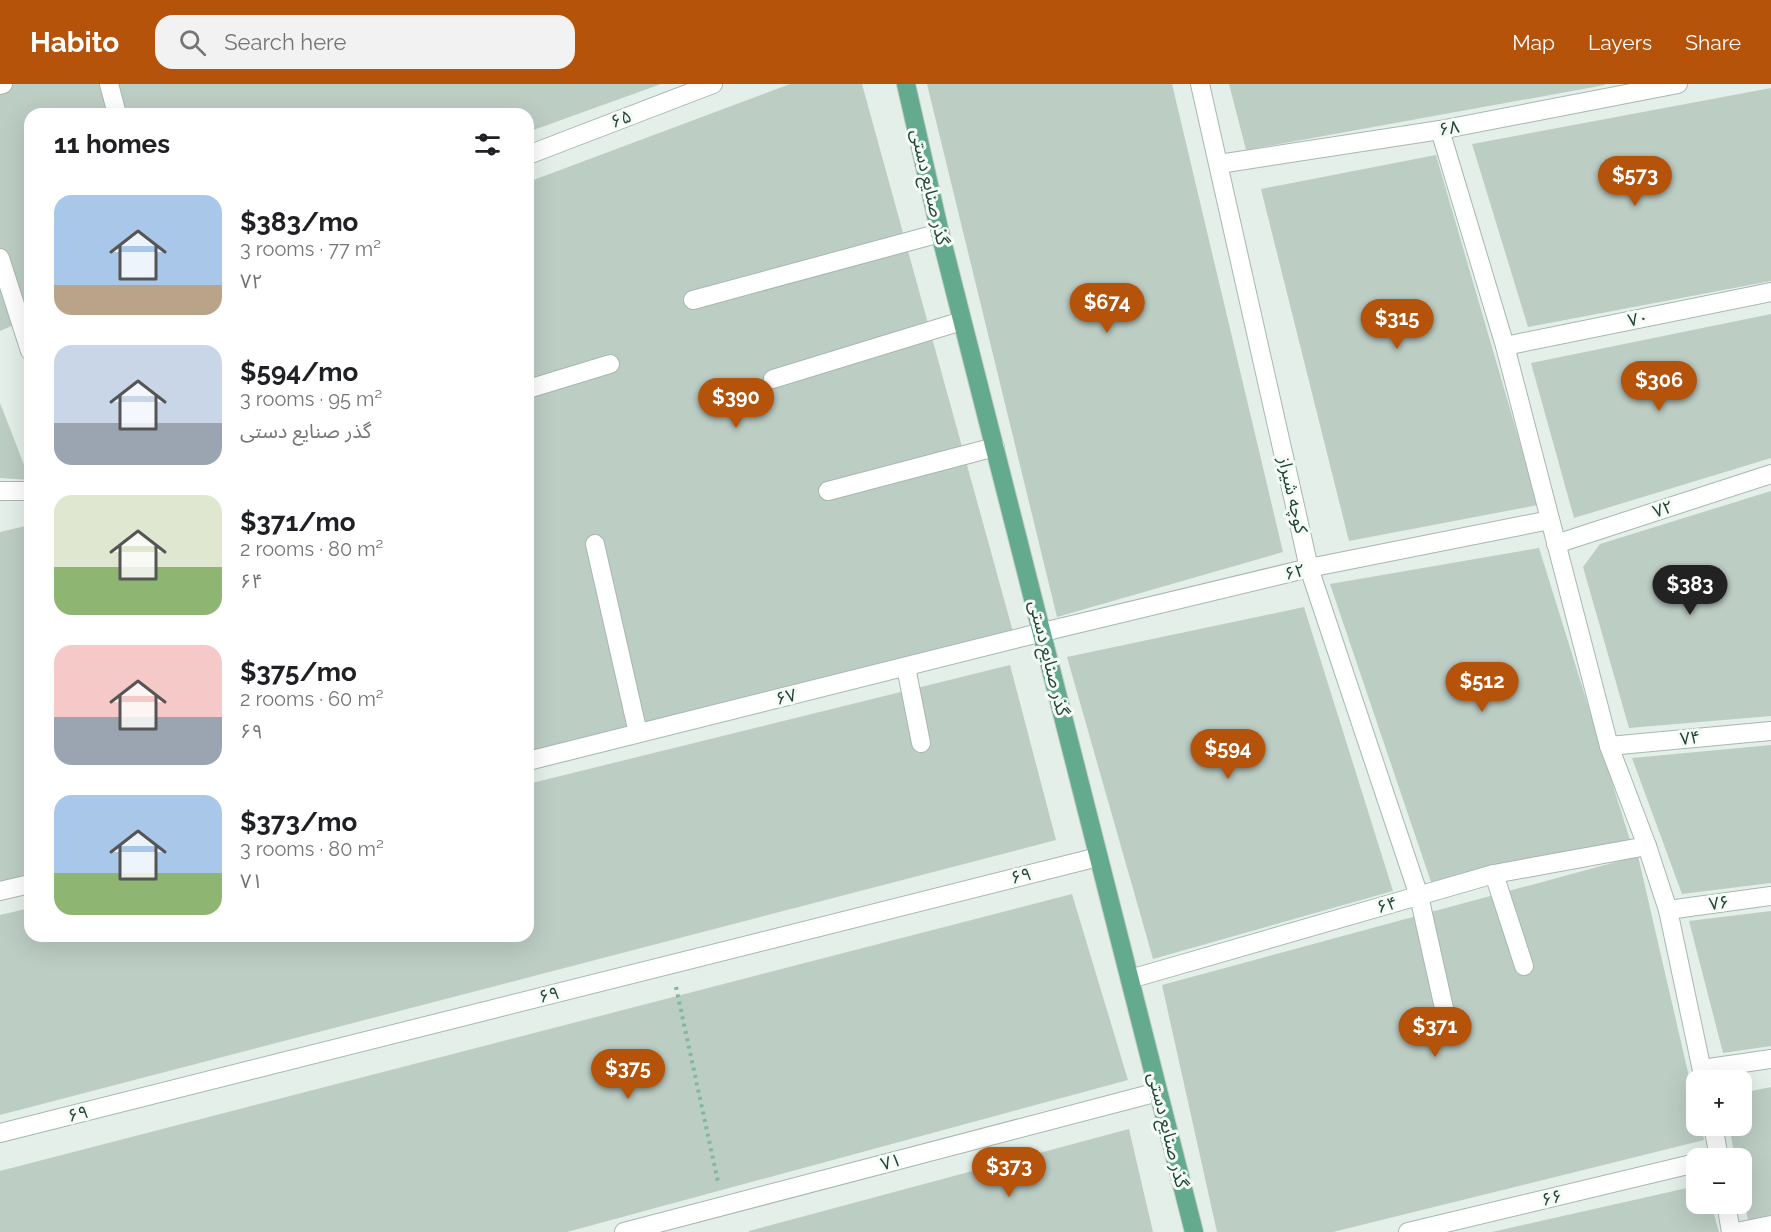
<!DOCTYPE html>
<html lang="en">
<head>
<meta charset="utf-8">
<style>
  :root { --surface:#fff; --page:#f2f2f2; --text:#202124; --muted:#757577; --accent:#b45309 }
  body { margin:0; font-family:Raleway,"Noto Sans Arabic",sans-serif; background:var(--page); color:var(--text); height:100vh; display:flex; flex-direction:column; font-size:22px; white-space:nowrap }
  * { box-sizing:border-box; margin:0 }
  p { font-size:20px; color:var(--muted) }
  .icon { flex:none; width:33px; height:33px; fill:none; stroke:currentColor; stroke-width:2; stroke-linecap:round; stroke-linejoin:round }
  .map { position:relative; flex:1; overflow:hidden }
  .drawer { position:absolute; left:24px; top:24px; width:510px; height:834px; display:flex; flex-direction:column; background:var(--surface); border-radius:18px; box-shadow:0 6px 24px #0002 }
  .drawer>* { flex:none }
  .buttons { position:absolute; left:1686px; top:986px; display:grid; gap:12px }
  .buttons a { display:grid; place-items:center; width:66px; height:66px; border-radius:12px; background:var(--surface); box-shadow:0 6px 24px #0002; font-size:30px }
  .price { position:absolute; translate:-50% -51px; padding:0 14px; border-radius:21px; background:var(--accent); color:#fff; font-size:20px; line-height:39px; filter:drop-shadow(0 2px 3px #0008) }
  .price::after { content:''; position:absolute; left:50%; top:36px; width:18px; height:14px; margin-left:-9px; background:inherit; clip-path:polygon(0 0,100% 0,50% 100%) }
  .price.selected { background:#222; color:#fff }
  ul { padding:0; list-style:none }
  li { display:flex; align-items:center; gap:18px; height:150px; padding:0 30px }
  li span { display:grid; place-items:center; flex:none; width:168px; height:120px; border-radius:18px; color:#555 }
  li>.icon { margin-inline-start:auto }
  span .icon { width:72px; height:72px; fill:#fffc; stroke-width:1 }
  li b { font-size:26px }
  h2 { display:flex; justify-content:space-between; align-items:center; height:72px; padding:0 30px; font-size:26px }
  header { display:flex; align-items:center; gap:36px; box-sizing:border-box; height:84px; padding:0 30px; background:var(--accent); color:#fff }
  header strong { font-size:28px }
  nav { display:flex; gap:33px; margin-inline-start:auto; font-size:21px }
  .search { width:420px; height:54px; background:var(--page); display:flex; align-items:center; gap:15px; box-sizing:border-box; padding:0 21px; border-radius:18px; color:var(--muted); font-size:22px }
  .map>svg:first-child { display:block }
</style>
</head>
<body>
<header>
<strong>Habito</strong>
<div class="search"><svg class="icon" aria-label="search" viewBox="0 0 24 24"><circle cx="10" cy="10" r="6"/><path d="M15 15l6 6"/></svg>Search here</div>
<nav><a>Map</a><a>Layers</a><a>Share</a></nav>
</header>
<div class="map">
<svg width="1771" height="1148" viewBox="0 0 1771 1148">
  <rect width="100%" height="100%" fill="#e4efe9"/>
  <g fill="#bccdc4">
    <path d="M0,0h661l-133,48v-18h-498v204l-30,13z"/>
    <path d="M790,0h72l153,555 -487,121v-578z"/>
    <path d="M927,0h245l111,468 -226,65z"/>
    <path d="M1229,0h376v1l-359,65z"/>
    <path d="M1771,4v193l-243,46 -56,-183z"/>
    <path d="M1436,71l102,350 -189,36 -88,-352z"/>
    <path d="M1771,230v144l-197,60 -43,-155z"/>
    <path d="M0,319l30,77 -30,-2z"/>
    <path d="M1771,407v225l-142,12 -46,-161 17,-23z"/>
    <path d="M30,441v359l-30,7v-359z"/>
    <path d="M1539,464l91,292 -199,42 -101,-298z"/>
    <path d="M1304,523l89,284 -240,68 -86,-302z"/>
    <path d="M1010,581l46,175 -1056,275v-200l30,-7v28h498v-152z"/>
    <path d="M1771,661v138l-89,11 -50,-136z"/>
    <path d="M1638,772l58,251v18h5l3,15 -371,92h-116l-55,-247z"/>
    <path d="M1072,810l56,186 -561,152h-567v-61z"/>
    <path d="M1771,827v135l-48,7 -34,-132z"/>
    <path d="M1771,1003v128l-23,5 -6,-32v-30h-7l-6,-33h13v-32z"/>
    <path d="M1129,1045l24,103h-404v-1z"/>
    <path d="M1696,1102v17h15l8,29h-227z"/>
  </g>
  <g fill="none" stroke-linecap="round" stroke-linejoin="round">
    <defs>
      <g id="minor">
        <path d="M109,0l8,30"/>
        <path d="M1200,0l109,484 110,328 31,139"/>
        <path d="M0,1l3,-1"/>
        <path d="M1440,46l65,216 104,400 38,100 21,64 36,170"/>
        <path d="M528,71l185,-71"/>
        <path d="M1219,80l221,-34 238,-46"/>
        <path d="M0,174l30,93"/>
        <path d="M693,216l247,-67"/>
        <path d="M1505,262l266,-54"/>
        <path d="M773,295l189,-58"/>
        <path d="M528,305l82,-25"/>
        <path d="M0,407h30"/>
        <path d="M828,407l167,-44"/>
        <path d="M595,460l43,189"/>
        <path d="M1556,460l215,-70"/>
        <path d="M906,583l15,76"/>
        <path d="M1609,662l162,-15"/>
        <path d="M528,677l515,-129 266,-64 241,-48"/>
        <path d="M1494,790l30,92"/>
        <path d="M0,807l30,-7"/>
        <path d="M1668,826l103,-14"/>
        <path d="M1130,895l364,-105 153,-28"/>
        <path d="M1702,985l69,-10"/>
        <path d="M1713,1041l6,33"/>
        <path d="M0,1049l1098,-276"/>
        <path d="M1726,1119l5,29"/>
        <path d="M624,1148l534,-140"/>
        <path d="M1408,1148l288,-69"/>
        <path d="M1736,1148l35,-7"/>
      </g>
      <path id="major" d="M906,0l34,149 254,999"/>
    </defs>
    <use href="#minor" stroke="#a6b8af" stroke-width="20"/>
    <use href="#major" stroke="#c1cbc6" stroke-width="20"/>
    <path stroke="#81b79e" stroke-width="4" stroke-dasharray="3 4.5" stroke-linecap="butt" d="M676,903l42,195"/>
    <use href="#minor" stroke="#fff" stroke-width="18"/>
    <use href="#major" stroke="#63aa8e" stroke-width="18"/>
  </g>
  <g text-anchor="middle" stroke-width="6" stroke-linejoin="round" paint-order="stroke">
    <g font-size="18" fill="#214435" stroke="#f5fbf7">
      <text transform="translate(621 35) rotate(-21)" y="6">۶۵</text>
      <text transform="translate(1449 44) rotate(-10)" y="6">۶۸</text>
      <text transform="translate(930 103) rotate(77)" y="6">گذر صنایع دستی</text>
      <text transform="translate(1638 235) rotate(-11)" y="6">۷۰</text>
      <text transform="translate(1293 411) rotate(77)" y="6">کوچه شیراز</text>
      <text transform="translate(1663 425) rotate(-18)" y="6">۷۲</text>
      <text transform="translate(1295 488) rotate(-13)" y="6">۶۲</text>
      <text transform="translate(1049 574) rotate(76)" y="6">گذر صنایع دستی</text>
      <text transform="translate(786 613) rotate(-14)" y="6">۶۷</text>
      <text transform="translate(1690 654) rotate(-6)" y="6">۷۴</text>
      <text transform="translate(1021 792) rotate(-14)" y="6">۶۹</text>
      <text transform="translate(1719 819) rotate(-8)" y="6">۷۶</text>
      <text transform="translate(1387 821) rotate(-16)" y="6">۶۴</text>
      <text transform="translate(549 911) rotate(-14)" y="6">۶۹</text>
      <text transform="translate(78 1030) rotate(-14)" y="6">۶۹</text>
      <text transform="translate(1168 1046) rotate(76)" y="6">گذر صنایع دستی</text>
      <text transform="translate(891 1078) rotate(-15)" y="6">۷۱</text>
      <text transform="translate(1552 1114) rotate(-13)" y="6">۶۶</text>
    </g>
  </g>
</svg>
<div class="buttons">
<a>+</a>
<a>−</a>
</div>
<b class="price" style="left:1635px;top:123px">$573</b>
<b class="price" style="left:1107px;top:250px">$674</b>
<b class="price" style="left:1397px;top:266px">$315</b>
<b class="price" style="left:1659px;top:328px">$306</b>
<b class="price" style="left:736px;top:345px">$390</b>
<b class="price selected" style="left:1690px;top:532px">$383</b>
<b class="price" style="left:1482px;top:629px">$512</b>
<b class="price" style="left:1228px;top:696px">$594</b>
<b class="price" style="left:1435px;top:974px">$371</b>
<b class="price" style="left:628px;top:1016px">$375</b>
<b class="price" style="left:1009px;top:1114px">$373</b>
<section class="drawer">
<h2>11 homes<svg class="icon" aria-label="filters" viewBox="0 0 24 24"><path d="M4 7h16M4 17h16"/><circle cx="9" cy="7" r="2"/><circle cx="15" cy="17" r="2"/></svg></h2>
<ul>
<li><span style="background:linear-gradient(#a9c7e8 75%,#b9a48a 0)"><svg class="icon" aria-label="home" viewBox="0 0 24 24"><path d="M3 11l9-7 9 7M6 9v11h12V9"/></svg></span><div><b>$383/mo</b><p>3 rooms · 77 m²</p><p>۷۲</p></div></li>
<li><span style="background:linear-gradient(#c9d6e8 65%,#9aa5b1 0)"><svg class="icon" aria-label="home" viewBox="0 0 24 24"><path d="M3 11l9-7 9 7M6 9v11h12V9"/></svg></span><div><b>$594/mo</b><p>3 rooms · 95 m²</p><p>گذر صنایع دستی</p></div></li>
<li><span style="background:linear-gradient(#dfe7d0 60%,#8fb573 0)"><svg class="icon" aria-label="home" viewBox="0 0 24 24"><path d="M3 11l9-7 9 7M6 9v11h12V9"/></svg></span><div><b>$371/mo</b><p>2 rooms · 80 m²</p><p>۶۴</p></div></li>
<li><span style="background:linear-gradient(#f6c9c9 60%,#9aa5b1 0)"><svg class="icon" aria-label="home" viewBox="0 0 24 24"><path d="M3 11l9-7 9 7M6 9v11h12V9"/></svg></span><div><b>$375/mo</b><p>2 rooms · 60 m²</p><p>۶۹</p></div></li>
<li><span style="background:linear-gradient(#a9c7e8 65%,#8fb573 0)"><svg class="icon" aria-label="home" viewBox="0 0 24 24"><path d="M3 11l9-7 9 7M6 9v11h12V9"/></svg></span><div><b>$373/mo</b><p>3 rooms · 80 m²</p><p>۷۱</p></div></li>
</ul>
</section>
</div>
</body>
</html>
